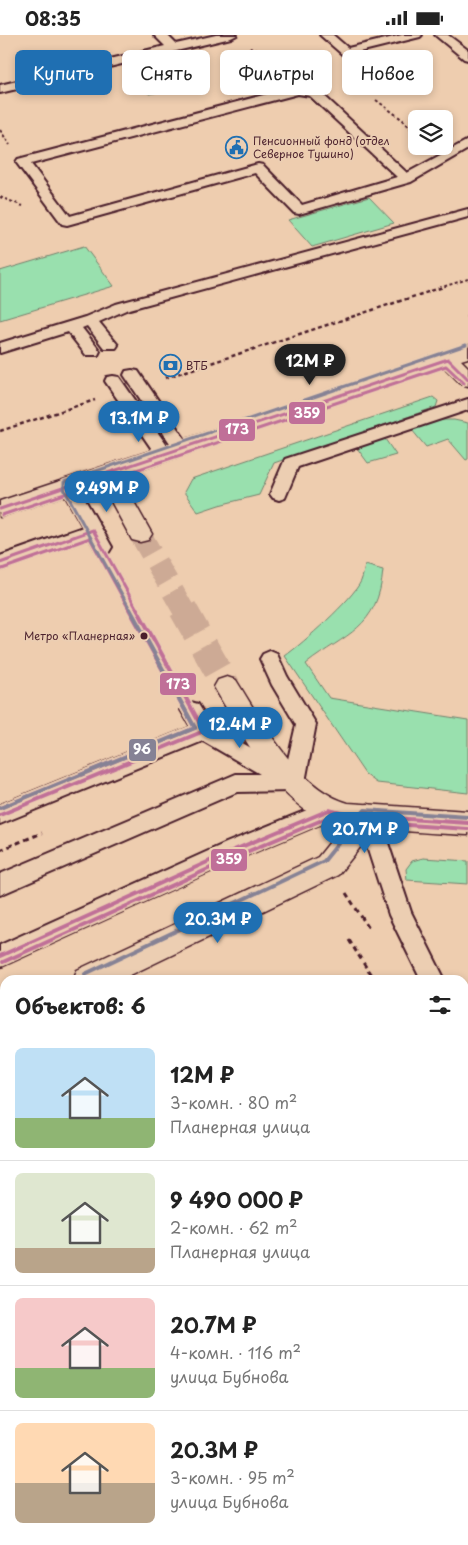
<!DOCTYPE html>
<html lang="ru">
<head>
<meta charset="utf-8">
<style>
  :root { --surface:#fff; --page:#f2f2f2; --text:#222; --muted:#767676; --line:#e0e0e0; --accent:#1f6fb2 }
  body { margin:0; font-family:"Playpen Sans",sans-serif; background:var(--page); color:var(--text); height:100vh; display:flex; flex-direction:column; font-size:19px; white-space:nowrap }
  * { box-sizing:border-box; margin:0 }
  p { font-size:16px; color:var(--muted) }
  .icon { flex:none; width:28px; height:28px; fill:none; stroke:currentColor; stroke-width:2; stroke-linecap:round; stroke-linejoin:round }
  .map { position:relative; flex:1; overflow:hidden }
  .drawer { position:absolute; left:0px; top:940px; width:469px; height:570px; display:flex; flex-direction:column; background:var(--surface); border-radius:15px 15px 0 0; box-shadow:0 2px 8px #0003 }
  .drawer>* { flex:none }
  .top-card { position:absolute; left:15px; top:15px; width:439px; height:45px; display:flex; gap:10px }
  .buttons { position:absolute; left:408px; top:75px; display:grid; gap:10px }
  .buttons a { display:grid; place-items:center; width:45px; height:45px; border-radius:8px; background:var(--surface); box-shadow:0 2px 8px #0003; font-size:25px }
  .price { position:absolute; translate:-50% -42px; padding:0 11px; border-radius:18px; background:var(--accent); color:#fff; font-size:16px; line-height:32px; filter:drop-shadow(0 1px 2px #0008) }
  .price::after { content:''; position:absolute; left:50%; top:30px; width:15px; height:11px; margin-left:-8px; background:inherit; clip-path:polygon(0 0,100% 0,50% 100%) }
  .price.on { background:#222; color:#fff }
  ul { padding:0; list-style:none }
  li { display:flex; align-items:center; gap:15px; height:125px; padding:0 15px }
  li+li { border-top:1px solid var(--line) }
  li span { display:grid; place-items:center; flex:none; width:140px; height:100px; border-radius:8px; color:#555 }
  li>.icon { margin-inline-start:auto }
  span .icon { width:60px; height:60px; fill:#fffc; stroke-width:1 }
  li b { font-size:21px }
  h2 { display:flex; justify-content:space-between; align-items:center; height:60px; padding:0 15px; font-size:21px }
  .tag { padding:0 18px; border-radius:8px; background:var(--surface); box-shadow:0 2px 8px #0003; font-size:18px; line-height:45px }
  .tag.on { background:var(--accent); color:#fff }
  .status { display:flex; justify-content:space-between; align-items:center; height:35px; padding:0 25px; background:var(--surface); direction:ltr }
  .status svg { height:14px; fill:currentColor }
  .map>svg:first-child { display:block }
</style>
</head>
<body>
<div class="status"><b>08:35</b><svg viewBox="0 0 49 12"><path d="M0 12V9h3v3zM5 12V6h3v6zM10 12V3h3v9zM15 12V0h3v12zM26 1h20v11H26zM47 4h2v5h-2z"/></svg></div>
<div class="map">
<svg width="468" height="1510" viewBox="0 0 468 1510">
  <rect width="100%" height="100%" fill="#eecdaf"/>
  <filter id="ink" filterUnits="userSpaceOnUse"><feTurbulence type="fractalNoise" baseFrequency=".02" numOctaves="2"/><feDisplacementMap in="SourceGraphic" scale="10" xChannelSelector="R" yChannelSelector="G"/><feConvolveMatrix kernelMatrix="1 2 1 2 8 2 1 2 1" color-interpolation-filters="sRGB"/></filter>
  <g filter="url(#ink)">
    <g fill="#99e0ae" stroke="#72806c">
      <path d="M189,26l18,21 -58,12 -16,-22z"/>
      <path d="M369,162l25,26 -82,24 -24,-27z"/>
      <path d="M84,211l30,40 -114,34v-49z"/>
      <path d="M433,362l5,4 -2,6 -162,56 -15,32 -40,10 -21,7 -14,-20 7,-13z"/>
      <path d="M441,385h13l14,3v36l-2,1 -18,-21 -22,8 -14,-17z"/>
      <path d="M385,404l11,16 -28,8 -11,-15z"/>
      <path d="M365,530l18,5c-5,59 -37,63 -77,94l23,34 139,22v73l-91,-10 -12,-9 -80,-118c18,-13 67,-56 76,-75 2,-5 3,-11 4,-16z"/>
      <path d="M423,823l45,3v23l-61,-4 -1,-11 6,-8z"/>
    </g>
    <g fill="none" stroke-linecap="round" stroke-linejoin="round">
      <path stroke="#cdaa95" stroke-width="22" stroke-dasharray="22 11" stroke-linecap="butt" d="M140,499l44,77"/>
      <path stroke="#cdaa95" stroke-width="28" stroke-dasharray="28 14" stroke-linecap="butt" d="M183,574l44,78"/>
      <defs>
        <g id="lane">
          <path d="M154,0h13l9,9 40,-9h21l-6,3 -231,55v-8l165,-39z"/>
          <path d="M320,0h13l15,13 54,-13h20l-2,2 -65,16 27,23 2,3 -6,4 -4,-1z"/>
          <path d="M435,0h13l20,15v10l-4,-1z"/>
          <path d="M298,51l20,4 89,83 61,-33v9l-57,33 -112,32 -5,-1 -39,-40 -188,52 -5,-1 -46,-62 2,-3zM298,59l12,2 87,81 -95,28 -39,-40 -5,-1 -188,52 -39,-52z"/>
          <path d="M468,174v8l-342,93 -27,12 19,23 -2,3h-12l-17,-22 -5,2 18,23 -2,4h-12l-18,-23 -68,21v-10l85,-26 31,-13z"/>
          <path d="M132,335l6,1 50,73 2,4 -2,4 -6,2 -6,-2 -52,-77 2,-4z"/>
          <path d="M113,341l6,1 51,73 2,4 -2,4 -6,2 -6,-2 -53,-77 2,-4z"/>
          <path d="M468,364v11l-170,57 -13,31 -6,2 -6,-2 -3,-4 15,-35z"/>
          <path d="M69,445l6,2 37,65 -3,5 -6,2 -6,-2 -8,-14 -89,32v-14l83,-29 -23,-41 3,-4z"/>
          <path d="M270,616l7,3 10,22 29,48 -11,58 -4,6 -7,3 -57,1 -237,103v-21l229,-97 7,-3h24l-57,-33 -203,83v-19l191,-78 -10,-17 3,-6 7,-2 7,2 13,21 75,43 10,-43 -24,-40 -12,-26 3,-5z"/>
          <path d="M329,766l8,2 3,7 -3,7 -95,40 -242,110v-22l226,-102z"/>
          <path d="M368,772l8,2 3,7 32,96 34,68h-24l-32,-65 -32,-99 3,-7z"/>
          <path d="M464,993l4,2v30l-4,-2z"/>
          <path d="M468,1034v37l-4,-2v-34z"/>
          <path d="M5,1295v29l-5,2v-29z"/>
          <path d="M132,1505h30l1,5h-30z"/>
          <path d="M282,1505h31l2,5h-31z"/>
        </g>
        <g id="street">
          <path d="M368,769l10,3 4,9 -4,9 -40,50 -218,105h-47l4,-10 241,-113 40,-50z"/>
          <path d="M5,969v30l-5,2v-30z"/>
        </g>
        <g id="secondary">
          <path d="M468,310v13l-7,2 7,7v19l-7,-2 -18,-18 -323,111 32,57 -4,6 -8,2 -8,-2 -31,-57 -101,34v-16z"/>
          <path d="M227,642l9,3c27,43 61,108 112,123l120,8v24c-25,-1 -51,-3 -76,-5 -24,-2 -49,-1 -71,-11 -46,-21 -78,-83 -103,-125l-4,-7 4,-7z"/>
        </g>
      </defs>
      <use href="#lane" stroke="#4a1f2b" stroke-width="4"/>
      <use href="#street" stroke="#4a1f2b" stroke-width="3"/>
      <use href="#secondary" stroke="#4a1f2b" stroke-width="3"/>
      <g stroke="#4a1f2b" stroke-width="2" stroke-dasharray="3 2.5" stroke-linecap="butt">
        <path d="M249,13l74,17"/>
        <path d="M376,65l27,20 13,14"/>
        <path d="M0,95l10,15"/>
        <path d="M0,162l23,9"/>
        <path d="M439,253l29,-9"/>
      </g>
      <g stroke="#4a1f2b" stroke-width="2.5" stroke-dasharray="4 3" stroke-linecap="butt">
        <path d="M466,281l2,1"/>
        <path d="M165,343l278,-91"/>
        <path d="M0,396l95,-31"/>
      </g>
      <g stroke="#4a1f2b" stroke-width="3" stroke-dasharray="5 4" stroke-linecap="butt">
        <path d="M0,815l42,-17"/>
        <path d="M346,858l24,37"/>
        <path d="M349,905l25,40"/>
      </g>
      <path stroke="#4a1f2b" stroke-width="4" stroke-dasharray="6 5" stroke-linecap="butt" d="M464,1381l4,-2"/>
      <use href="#lane" fill="#ecceb2" fill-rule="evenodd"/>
      <use href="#street" fill="#ecceb2" fill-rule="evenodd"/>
      <use href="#secondary" fill="#ecceb2" fill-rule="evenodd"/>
      <defs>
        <g id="bus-1-far1">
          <path d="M0,474l448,-150 20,20"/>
          <path d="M0,528l93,-33 45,81"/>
        </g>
        <g id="bus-1">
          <path d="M0,780l204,-84 -67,-122"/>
          <path d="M0,921l234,-106 95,-40 19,5 120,8"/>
        </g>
        <g id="bus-2-far1">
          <path d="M2,480l444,-149 18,17"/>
          <path d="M2,534l88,-31 40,73"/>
        </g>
        <g id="bus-2">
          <path d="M0,773l195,-80 -66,-119"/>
          <path d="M3,927l234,-106 92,-39 19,4 120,8"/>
        </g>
        <path id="bus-3-far1" d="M131,576l-67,-122v-7l402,-137"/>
        <g id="bus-3">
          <path d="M0,773l195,-80 -65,-119"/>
          <path d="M85,939l239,-113 41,-51 103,7"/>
        </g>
      </defs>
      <use href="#bus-1-far1" stroke="#ecceb2" stroke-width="6"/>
      <use href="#bus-1" stroke="#ecceb2" stroke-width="8"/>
      <use href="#bus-2-far1" stroke="#ecceb2" stroke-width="6"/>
      <use href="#bus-2" stroke="#ecceb2" stroke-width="8"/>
      <use href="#bus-3-far1" stroke="#ecceb2" stroke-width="6"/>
      <use href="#bus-3" stroke="#ecceb2" stroke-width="8"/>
      <use href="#bus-1-far1" stroke="#c06f98" stroke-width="3"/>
      <use href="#bus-1" stroke="#c06f98" stroke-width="4"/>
      <use href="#bus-2-far1" stroke="#c06f98" stroke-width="3"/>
      <use href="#bus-2" stroke="#c06f98" stroke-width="4"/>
      <use href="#bus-3-far1" stroke="#868295" stroke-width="3"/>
      <use href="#bus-3" stroke="#868295" stroke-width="4"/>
    </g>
  </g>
  <defs>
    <symbol id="civic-ring" viewBox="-11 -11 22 22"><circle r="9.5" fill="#ecceb2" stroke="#1f6fb2" stroke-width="1.5"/><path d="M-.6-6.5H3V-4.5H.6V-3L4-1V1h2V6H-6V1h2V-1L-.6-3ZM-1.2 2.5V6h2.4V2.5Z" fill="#1f6fb2"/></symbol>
    <symbol id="bank-ring" viewBox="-11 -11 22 22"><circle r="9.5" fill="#ecceb2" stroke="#1f6fb2" stroke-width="1.5"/><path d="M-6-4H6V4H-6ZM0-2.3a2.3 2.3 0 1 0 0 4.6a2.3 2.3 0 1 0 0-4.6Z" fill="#1f6fb2"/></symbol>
  </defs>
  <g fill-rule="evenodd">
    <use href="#civic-ring" x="224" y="100" width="25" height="25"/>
    <use href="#bank-ring" x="158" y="318" width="25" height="25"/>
  </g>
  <circle fill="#4a1f2b" stroke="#ecceb2" stroke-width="2" cx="144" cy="601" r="4.5"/>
  <g text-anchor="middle" stroke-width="4" stroke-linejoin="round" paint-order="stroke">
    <g font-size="11" fill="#4a1f2b" stroke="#ecceb2" text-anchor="start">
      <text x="253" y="110">Пенсионный фонд (отдел<tspan x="253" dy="13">Северное Тушино)</tspan></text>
      <text x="186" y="335">ВТБ</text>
    </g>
    <g font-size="11" fill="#4a1f2b" stroke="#ecceb2" text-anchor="end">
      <text x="135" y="605">Метро «Планерная»</text>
    </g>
  </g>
  <g stroke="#ecceb2" stroke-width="2">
    <rect x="288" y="366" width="38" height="24" rx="5" fill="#c06f98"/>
    <rect x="218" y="383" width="38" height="24" rx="5" fill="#c06f98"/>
    <rect x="159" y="637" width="38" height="24" rx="5" fill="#c06f98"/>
    <rect x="128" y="703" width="29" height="24" rx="5" fill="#868295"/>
    <rect x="210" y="813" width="38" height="24" rx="5" fill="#c06f98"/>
  </g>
  <g font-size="14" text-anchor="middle" font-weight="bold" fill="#fff">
    <text x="307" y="383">359</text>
    <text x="237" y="399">173</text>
    <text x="178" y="654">173</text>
    <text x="142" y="719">96</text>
    <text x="229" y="829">359</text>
  </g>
</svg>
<div class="buttons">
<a><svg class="icon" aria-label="layers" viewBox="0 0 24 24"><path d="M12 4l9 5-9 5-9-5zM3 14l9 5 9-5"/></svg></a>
</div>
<b class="price on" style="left:310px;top:351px">12M ₽</b>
<b class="price" style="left:139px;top:408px">13.1M ₽</b>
<b class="price" style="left:107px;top:478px">9.49M ₽</b>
<b class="price" style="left:240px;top:714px">12.4M ₽</b>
<b class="price" style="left:365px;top:819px">20.7M ₽</b>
<b class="price" style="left:218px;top:909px">20.3M ₽</b>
<div class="top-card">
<a class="tag on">Купить</a>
<a class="tag">Снять</a>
<a class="tag">Фильтры</a>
<a class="tag">Новое</a>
</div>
<section class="drawer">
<h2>Объектов: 6<svg class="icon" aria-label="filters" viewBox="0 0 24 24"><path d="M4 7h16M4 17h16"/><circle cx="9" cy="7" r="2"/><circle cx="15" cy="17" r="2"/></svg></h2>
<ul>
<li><span style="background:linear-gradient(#bfe0f5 70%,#8fb573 0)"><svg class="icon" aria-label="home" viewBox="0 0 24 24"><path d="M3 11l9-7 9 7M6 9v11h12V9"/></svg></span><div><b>12M ₽</b><p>3-комн. · 80 m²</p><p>Планерная улица</p></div></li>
<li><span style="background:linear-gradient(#dfe7d0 75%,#b9a48a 0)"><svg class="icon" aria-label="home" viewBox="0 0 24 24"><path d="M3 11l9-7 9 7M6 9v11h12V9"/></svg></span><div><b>9 490 000 ₽</b><p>2-комн. · 62 m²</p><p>Планерная улица</p></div></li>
<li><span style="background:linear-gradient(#f6c9c9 70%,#8fb573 0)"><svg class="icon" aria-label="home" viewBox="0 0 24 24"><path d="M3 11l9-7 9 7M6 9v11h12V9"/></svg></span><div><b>20.7M ₽</b><p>4-комн. · 116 m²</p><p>улица Бубнова</p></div></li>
<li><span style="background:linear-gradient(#ffd9b3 60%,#b9a48a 0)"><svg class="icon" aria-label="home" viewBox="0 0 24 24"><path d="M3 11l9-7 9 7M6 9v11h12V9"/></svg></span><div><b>20.3M ₽</b><p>3-комн. · 95 m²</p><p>улица Бубнова</p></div></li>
</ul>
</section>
</div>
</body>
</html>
